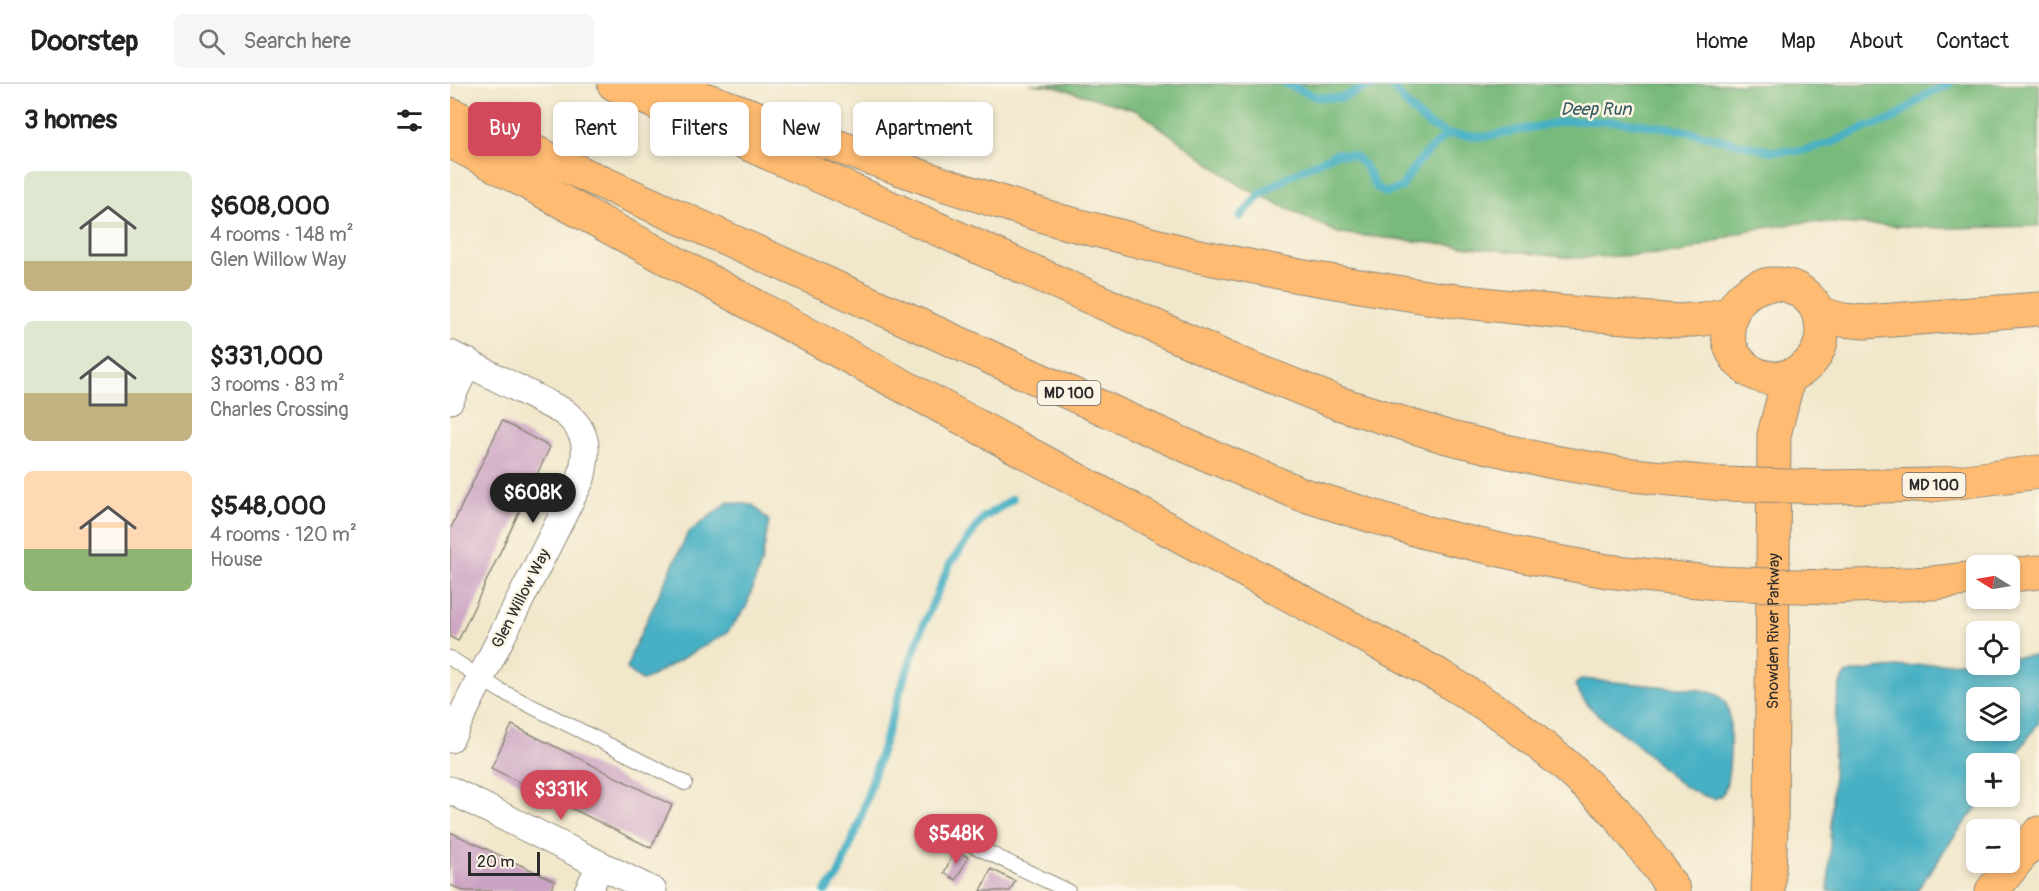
<!DOCTYPE html>
<html lang="en">
<head>
<meta charset="utf-8">
<style>
  :root { --surface:#fff; --page:#f6f6f6; --text:#222; --muted:#767676; --line:#e0e0e0; --accent:#d1495b }
  body { margin:0; font-family:Pangolin,sans-serif; background:var(--page); color:var(--text); height:100vh; display:flex; flex-direction:column; font-size:22px; white-space:nowrap }
  * { box-sizing:border-box; margin:0 }
  p { font-size:20px; color:var(--muted) }
  .icon { flex:none; width:33px; height:33px; fill:none; stroke:currentColor; stroke-width:2; stroke-linecap:round; stroke-linejoin:round }
  .map { position:relative; flex:1; overflow:hidden }
  .side { display:flex; flex-direction:column; background:var(--surface); width:450px }
  .side>* { flex:none }
  .hud { position:absolute; left:18px; top:18px; width:570px; height:54px; display:flex; gap:12px }
  .needle { width:39px; rotate:281deg }
  .fabs { position:absolute; left:1516px; top:471px; display:grid; gap:12px }
  .fabs a { display:grid; place-items:center; width:54px; height:54px; border-radius:9px; background:var(--surface); box-shadow:0 3px 9px #0003; font-size:30px }
  .scale { position:absolute; left:18px; bottom:15px; width:72px; box-sizing:border-box; padding-left:6px; border:3px solid #2b2b2b; border-top:0; font-size:16px; line-height:21px; white-space:nowrap; color:#2b2b2b; -webkit-text-stroke:4px #fcf5e5; paint-order:stroke }
  .price { position:absolute; translate:-50% -51px; padding:0 14px; border-radius:21px; background:var(--accent); color:#fff; font-size:20px; line-height:39px; filter:drop-shadow(0 2px 3px #0008) }
  .price::after { content:''; position:absolute; left:50%; top:36px; width:18px; height:14px; margin-left:-9px; background:inherit; clip-path:polygon(0 0,100% 0,50% 100%) }
  .price.on { background:#222; color:#fff }
  ul { padding:0; list-style:none }
  li { display:flex; align-items:center; gap:18px; height:150px; padding:0 24px }
  li span { display:grid; place-items:center; flex:none; width:168px; height:120px; border-radius:9px; color:#555 }
  li>.icon { margin-inline-start:auto }
  span .icon { width:72px; height:72px; fill:#fffc; stroke-width:1 }
  li b { font-size:26px }
  h2 { display:flex; justify-content:space-between; align-items:center; height:72px; padding:0 24px; font-size:26px }
  .pill { padding:0 21px; border-radius:9px; background:var(--surface); box-shadow:0 3px 9px #0003; font-size:21px; line-height:54px }
  .pill.on { background:var(--accent); color:#fff }
  header { display:flex; align-items:center; gap:36px; box-sizing:border-box; height:84px; padding:0 30px; background:var(--surface); border-bottom:2px solid var(--line) }
  header strong { font-size:28px }
  nav { display:flex; gap:33px; margin-inline-start:auto; font-size:21px }
  .search { width:420px; height:54px; background:var(--page); display:flex; align-items:center; gap:15px; box-sizing:border-box; padding:0 21px; border-radius:9px; color:var(--muted); font-size:22px }
  main { display:flex; flex:1; min-height:0 }
  .map>svg:first-child { display:block }
</style>
</head>
<body>
<header>
<strong>Doorstep</strong>
<div class="search"><svg class="icon" aria-label="search" viewBox="0 0 24 24"><circle cx="10" cy="10" r="6"/><path d="M15 15l6 6"/></svg>Search here</div>
<nav><a>Home</a><a>Map</a><a>About</a><a>Contact</a></nav>
</header>
<main>
<section class="side">
<h2>3 homes<svg class="icon" aria-label="filters" viewBox="0 0 24 24"><path d="M4 7h16M4 17h16"/><circle cx="9" cy="7" r="2"/><circle cx="15" cy="17" r="2"/></svg></h2>
<ul>
<li><span style="background:linear-gradient(#dfe7d0 75%,#c2b280 0)"><svg class="icon" aria-label="home" viewBox="0 0 24 24"><path d="M3 11l9-7 9 7M6 9v11h12V9"/></svg></span><div><b>$608,000</b><p>4 rooms · 148 m²</p><p>Glen Willow Way</p></div></li>
<li><span style="background:linear-gradient(#dfe7d0 60%,#c2b280 0)"><svg class="icon" aria-label="home" viewBox="0 0 24 24"><path d="M3 11l9-7 9 7M6 9v11h12V9"/></svg></span><div><b>$331,000</b><p>3 rooms · 83 m²</p><p>Charles Crossing</p></div></li>
<li><span style="background:linear-gradient(#ffd9b3 65%,#8fb573 0)"><svg class="icon" aria-label="home" viewBox="0 0 24 24"><path d="M3 11l9-7 9 7M6 9v11h12V9"/></svg></span><div><b>$548,000</b><p>4 rooms · 120 m²</p><p>House</p></div></li>
</ul>
</section>
<div class="map">
<svg width="1589" height="807" viewBox="0 0 1589 807">
  <rect width="100%" height="100%" fill="#fcf5e5"/>
  <filter id="ink" filterUnits="userSpaceOnUse"><feTurbulence type="fractalNoise" baseFrequency=".0167" numOctaves="2"/><feDisplacementMap in="SourceGraphic" scale="12" xChannelSelector="R" yChannelSelector="G"/><feConvolveMatrix kernelMatrix="1 2 1 2 8 2 1 2 1" color-interpolation-filters="sRGB"/></filter>
  <filter id="wash" filterUnits="userSpaceOnUse"><feTurbulence type="fractalNoise" baseFrequency=".008" numOctaves="4" result="noise"/><feDisplacementMap in="SourceGraphic" scale="24" xChannelSelector="R" yChannelSelector="G"/><feGaussianBlur stdDeviation="1.35" result="paint"/><feColorMatrix in="noise" values="0 0 0 0 0 0 0 0 0 0 0 0 0 0 0 0 0 1.4 0 .05"/><feComposite in="paint" operator="in"/></filter>
  <g filter="url(#wash)">
    <rect width="100%" height="100%" fill="#f1e7cb"/>
    <path fill="#78ba7c" stroke="#527254" stroke-width="1.5" d="M579,0h1010v142l-95,2 -137,-6 -58,8 -68,23 -107,5 -236,-25 -97,-47 -103,-75 -85,-25z"/>
    <g fill="#46b0c4" stroke="#386e78" stroke-width="1.5" fill-rule="evenodd">
      <path d="M278,418l25,3 16,16 -7,40 -16,47 -19,25 -84,48 -16,-12 5,-17 56,-119z"/>
      <path d="M1589,572v66l-29,42h-33v32l8,1 -35,45 -33,49h-89l8,-185 4,-22 7,-11c43,-7 87,-8 130,-13v4h33v-7zM1527,614h33v32h-33z"/>
      <path d="M1131,595l121,11c11,3 18,4 24,14 7,12 5,78 -3,89 -2,3 -5,4 -8,6 -12,-3 -24,-7 -34,-15 -15,-11 -28,-26 -42,-38 -23,-19 -52,-33 -64,-61z"/>
    </g>
    <g fill="none" stroke-linecap="round" stroke-linejoin="round">
      <g stroke="#46b0c4" stroke-width="8">
        <path d="M836,0l31,13 24,1 25,-11 24,-3 16,20 21,20 21,10 36,3 81,-16h50l57,7 98,23h31l30,-8 34,-15 28,-9 33,-24 23,-11"/>
        <path d="M790,133l22,-24 29,-18 46,-22 18,3 10,10 10,20 10,7 17,-6c11,-22 27,-38 46,-53"/>
        <path d="M375,807l12,-13 21,-52 46,-147 20,-56 26,-59 33,-46 30,-19"/>
      </g>
    </g>
    <g id="blocks">
      <g fill="#caa2c3">
        <path d="M52,337l48,26 -92,194 -8,-4v-107z"/>
        <path d="M62,641l160,80 -21,43 -160,-80z"/>
        <path d="M0,748l105,49 -5,10h-87l-13,-6z"/>
        <path d="M505,766l13,7 -12,23 -12,-7z"/>
        <path d="M541,785l24,12 -5,10h-29z"/>
      </g>
    </g>
  </g>
  <g filter="url(#ink)">
    <use href="#blocks" fill-opacity="0" stroke="#8e897b" stroke-width="1.5"/>
    <g fill="none" stroke-linecap="round" stroke-linejoin="round">
      <defs>
        <g id="lane">
          <path d="M0,574l51,33 184,92"/>
          <path d="M516,758l102,49"/>
        </g>
        <g id="street">
          <path d="M0,270l114,58c25,20 24,38 17,67l-131,260"/>
          <path d="M0,316l18,-38"/>
          <path d="M0,706l203,101"/>
          <path d="M138,807l12,-25"/>
        </g>
        <g id="primary">
          <circle cx="1325" cy="247" r="47"/>
          <path id="s1" d="M1318,807l3,-62 3,-394 15,-59"/>
        </g>
        <g id="highway">
          <path d="M164,0l612,274 112,45 109,34 101,24 75,13 98,10"/>
          <path d="M218,2l278,99 114,36 134,34 105,21 140,23 119,13 121,9 25,-2 28,-6"/>
          <path d="M0,30l737,332 114,48 123,38 106,25 77,14 110,12"/>
          <path d="M0,57l988,534 66,41 60,48 50,46 46,59 14,22"/>
          <path d="M1368,229l25,7 22,2 174,-13"/>
          <path d="M1379,403l103,-2 107,-13"/>
          <path d="M1560,491l29,-3"/>
          <path d="M1377,503l106,-4 44,-5"/>
          <path d="M1542,807l47,-58"/>
        </g>
      </defs>
      <use href="#lane" stroke="#8e897b" stroke-width="16"/>
      <use href="#street" stroke="#8e897b" stroke-width="29"/>
      <use href="#primary" stroke="#8e897b" stroke-width="35"/>
      <use href="#highway" stroke="#8e897b" stroke-width="35"/>
      <use href="#lane" stroke="#fff" stroke-width="14"/>
      <use href="#street" stroke="#fff" stroke-width="27"/>
      <use href="#primary" stroke="#ffbb71" stroke-width="33"/>
      <use href="#highway" stroke="#ffbb71" stroke-width="33"/>
      <defs>
        <g id="highway-bridge">
          <path d="M1271,400l108,3"/>
          <path d="M1267,499l110,4"/>
        </g>
      </defs>
      <use href="#highway-bridge" stroke="#8e897b" stroke-width="35" stroke-linecap="butt"/>
      <use href="#highway-bridge" stroke="#ffbb71" stroke-width="33"/>
    </g>
  </g>
  <g text-anchor="middle" stroke-width="5" stroke-linejoin="round" paint-order="stroke">
    <g fill="#fcf5e5" stroke="#6a6863" stroke-width="1.5">
      <rect x="587.5" y="297" width="63" height="24" rx="4.5"/>
      <rect x="1452.5" y="389" width="63" height="24" rx="4.5"/>
    </g>
    <g font-size="15" font-weight="bold" fill="#2b2b2b">
      <text x="619" y="314">MD 100</text>
      <text x="1484" y="406">MD 100</text>
    </g>
    <g font-size="16" fill="#2b2b2b" stroke="#fcf5e5">
      <text transform="translate(70 514) rotate(-63)" y="6">Glen Willow Way</text>
      <text dy="6" stroke="none"><textPath href="#s1" startOffset="260">Snowden River Parkway</textPath></text>
    </g>
    <g font-size="18" font-style="italic" fill="#345a61" stroke="#fcf5e5">
      <text x="1146" y="31">Deep Run</text>
    </g>
  </g>
</svg>
<div class="fabs">
<a><svg class="needle" viewBox="-14 -14 28 28"><path d="M0-13l5 13h-10z" fill="#e53935"/><path d="M0 13l5-13h-10z" fill="#767676"/></svg></a>
<a><svg class="icon" aria-label="locate" viewBox="0 0 24 24"><circle cx="12" cy="12" r="6"/><path d="M12 2v4M12 18v4M2 12h4M18 12h4"/></svg></a>
<a><svg class="icon" aria-label="layers" viewBox="0 0 24 24"><path d="M12 4l9 5-9 5-9-5zM3 14l9 5 9-5"/></svg></a>
<a>+</a>
<a>−</a>
</div>
<div class="scale">20 m</div>
<b class="price on" style="left:83px;top:440px">$608K</b>
<b class="price" style="left:111px;top:737px">$331K</b>
<b class="price" style="left:506px;top:781px">$548K</b>
<div class="hud">
<a class="pill on">Buy</a>
<a class="pill">Rent</a>
<a class="pill">Filters</a>
<a class="pill">New</a>
<a class="pill">Apartment</a>
</div>
</div>
</main>
</body>
</html>
